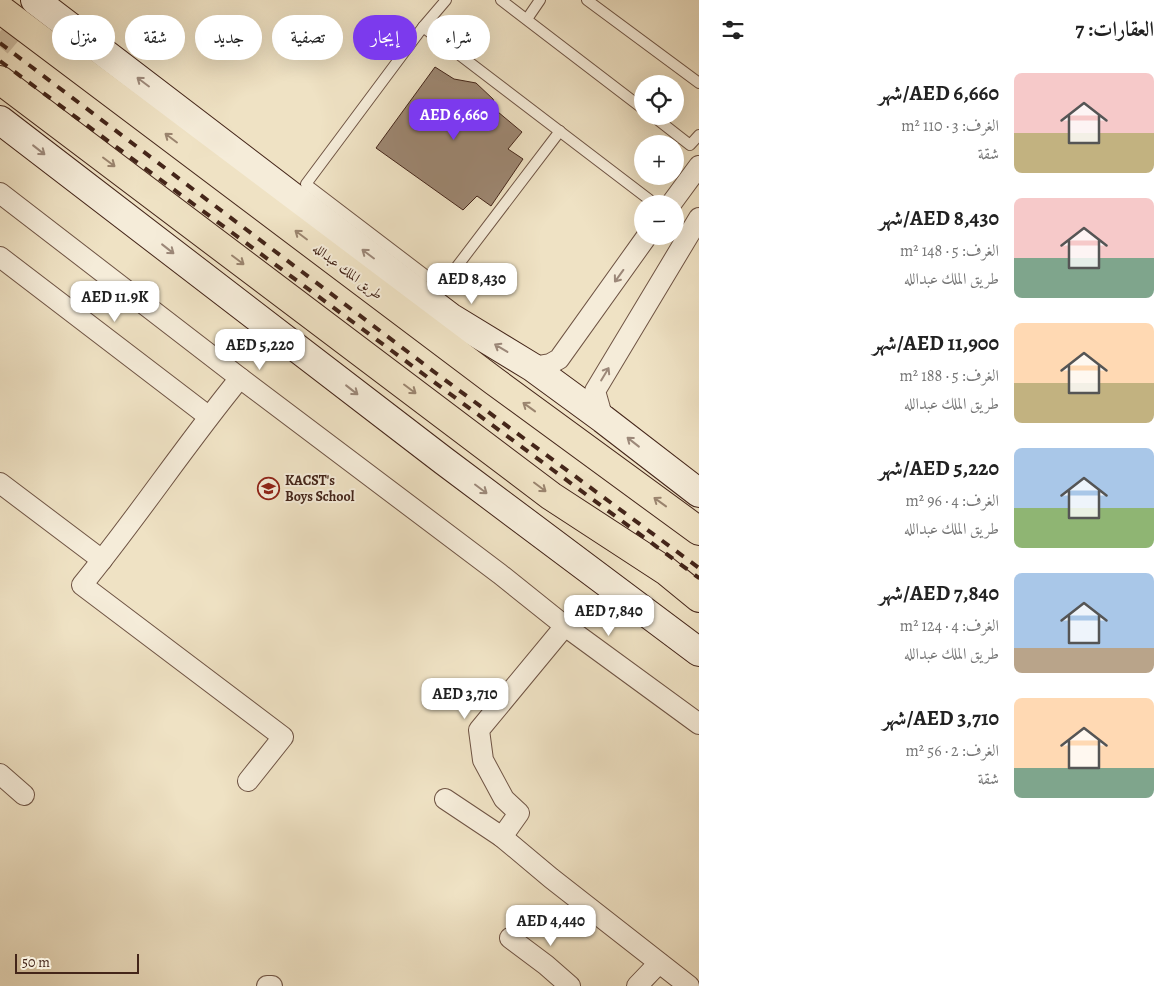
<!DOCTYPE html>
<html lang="ar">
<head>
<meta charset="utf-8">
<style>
  :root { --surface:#fff; --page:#f6f6f6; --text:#222; --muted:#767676; --accent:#7c3aed }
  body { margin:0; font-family:Alegreya,Amiri,serif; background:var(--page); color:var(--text); direction:rtl; height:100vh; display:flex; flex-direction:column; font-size:19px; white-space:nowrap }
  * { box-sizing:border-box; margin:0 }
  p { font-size:16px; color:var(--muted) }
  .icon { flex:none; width:28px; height:28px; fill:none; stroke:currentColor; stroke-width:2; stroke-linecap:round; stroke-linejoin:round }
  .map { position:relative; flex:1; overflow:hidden; direction:ltr }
  .drawer { display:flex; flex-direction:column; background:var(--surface); width:475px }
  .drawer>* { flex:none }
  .guide { position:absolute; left:15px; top:15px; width:475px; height:45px; direction:rtl; display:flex; gap:10px }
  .fabs { position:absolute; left:634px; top:75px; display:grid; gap:10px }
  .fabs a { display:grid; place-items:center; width:50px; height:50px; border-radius:50%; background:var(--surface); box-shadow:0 5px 20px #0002; font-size:25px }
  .scale { position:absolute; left:15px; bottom:12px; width:124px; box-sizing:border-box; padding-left:5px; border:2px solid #442519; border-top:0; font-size:14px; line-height:18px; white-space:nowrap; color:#442519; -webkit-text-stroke:4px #f5ecd9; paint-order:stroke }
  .price { position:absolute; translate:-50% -42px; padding:0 11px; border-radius:10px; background:#fff; color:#222; font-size:16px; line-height:32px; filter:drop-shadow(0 1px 2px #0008) }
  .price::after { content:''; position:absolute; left:50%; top:30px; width:15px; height:11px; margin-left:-8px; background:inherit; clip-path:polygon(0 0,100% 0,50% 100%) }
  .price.active { background:var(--accent); color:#fff }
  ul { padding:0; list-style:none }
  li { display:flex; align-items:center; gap:15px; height:125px; padding:0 20px }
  li span { display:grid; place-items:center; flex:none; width:140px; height:100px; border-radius:8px; color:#555 }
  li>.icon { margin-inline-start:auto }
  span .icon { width:60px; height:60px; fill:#fffc; stroke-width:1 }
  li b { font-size:21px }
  h2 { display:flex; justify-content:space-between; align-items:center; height:60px; padding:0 20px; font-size:21px }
  .chip { padding:0 18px; border-radius:22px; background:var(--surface); box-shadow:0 5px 20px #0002; font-size:18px; line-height:45px }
  .chip.active { background:var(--accent); color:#fff }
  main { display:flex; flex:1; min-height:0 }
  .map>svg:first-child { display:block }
</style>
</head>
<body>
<main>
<section class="drawer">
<h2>العقارات: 7<svg class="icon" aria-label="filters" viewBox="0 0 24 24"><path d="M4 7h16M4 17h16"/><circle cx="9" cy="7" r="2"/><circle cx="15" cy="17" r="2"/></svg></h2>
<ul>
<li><span style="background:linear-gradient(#f6c9c9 60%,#c2b280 0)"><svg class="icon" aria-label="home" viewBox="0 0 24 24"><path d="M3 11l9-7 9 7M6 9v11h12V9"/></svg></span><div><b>AED 6,660/شهر</b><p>الغرف: 3 · 110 m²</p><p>شقة</p></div></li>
<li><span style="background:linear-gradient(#f6c9c9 60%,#7fa58c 0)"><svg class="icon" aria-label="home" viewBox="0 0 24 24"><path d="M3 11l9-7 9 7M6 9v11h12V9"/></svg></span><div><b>AED 8,430/شهر</b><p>الغرف: 5 · 148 m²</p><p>طريق الملك عبدالله</p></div></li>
<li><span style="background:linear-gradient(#ffd9b3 60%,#c2b280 0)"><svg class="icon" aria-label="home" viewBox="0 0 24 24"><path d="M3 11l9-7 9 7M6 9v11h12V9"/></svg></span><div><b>AED 11,900/شهر</b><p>الغرف: 5 · 188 m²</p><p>طريق الملك عبدالله</p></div></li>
<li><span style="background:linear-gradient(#a9c7e8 60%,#8fb573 0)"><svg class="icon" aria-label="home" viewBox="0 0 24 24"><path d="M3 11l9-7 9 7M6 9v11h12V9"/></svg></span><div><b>AED 5,220/شهر</b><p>الغرف: 4 · 96 m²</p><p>طريق الملك عبدالله</p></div></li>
<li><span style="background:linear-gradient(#a9c7e8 75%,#b9a48a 0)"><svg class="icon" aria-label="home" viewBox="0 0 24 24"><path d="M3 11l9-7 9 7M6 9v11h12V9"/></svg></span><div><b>AED 7,840/شهر</b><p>الغرف: 4 · 124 m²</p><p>طريق الملك عبدالله</p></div></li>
<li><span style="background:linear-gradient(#ffd9b3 70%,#7fa58c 0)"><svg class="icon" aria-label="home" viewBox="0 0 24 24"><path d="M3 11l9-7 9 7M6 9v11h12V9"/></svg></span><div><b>AED 3,710/شهر</b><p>الغرف: 2 · 56 m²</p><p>شقة</p></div></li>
</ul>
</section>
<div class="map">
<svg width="699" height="986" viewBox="0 0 699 986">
  <rect width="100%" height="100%" fill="#efe2c4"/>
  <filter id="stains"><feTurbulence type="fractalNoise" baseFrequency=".004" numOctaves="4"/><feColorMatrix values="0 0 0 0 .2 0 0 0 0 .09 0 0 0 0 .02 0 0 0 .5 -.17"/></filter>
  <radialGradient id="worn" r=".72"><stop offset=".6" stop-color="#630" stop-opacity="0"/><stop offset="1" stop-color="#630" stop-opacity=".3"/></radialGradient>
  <path fill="#9d8772" stroke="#442519" d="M435,67l19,12 22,4 17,16 5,13 24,20 -14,17 15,10 -32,47 -14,-10 -14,14 -87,-62z"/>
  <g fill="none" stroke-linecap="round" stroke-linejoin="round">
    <path stroke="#cdbca2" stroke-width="20" stroke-dasharray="20 10" stroke-linecap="butt" d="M0,47l29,-34"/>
    <defs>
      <g id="service">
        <path d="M446,0l-23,27 -117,157 122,93 24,-4 108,-142"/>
        <path d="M501,0l141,108"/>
        <path d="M587,0l112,83"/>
        <path d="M527,19l13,-19"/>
        <path d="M423,27l232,177"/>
        <path d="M653,116l37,29 9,-10"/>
      </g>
      <g id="minor">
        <path d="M0,193l240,185 260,196 65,52 134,98"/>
        <path d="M671,204l28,-38"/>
        <path d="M0,257l208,159"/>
        <path d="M532,367l18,-3 9,-5 88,-123"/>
        <path d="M240,378c-55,67 -103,140 -158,207l201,152 -35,44"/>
        <path d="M603,419l-8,-28 104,-173"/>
        <path d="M0,483l102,77"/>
        <path d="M0,774l24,21"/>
        <path d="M445,799l57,38 17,-24 -15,-14 -21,-39 -4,-30 86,-104"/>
        <path d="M502,837l49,41 138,108"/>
        <path d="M510,938l36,27 24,21"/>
        <path d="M267,986h5"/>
        <path d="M637,986l22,-23"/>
      </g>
      <g id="secondary">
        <path d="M35,0l415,317 82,50 71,52 96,74"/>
        <path d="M0,120l444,341 255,191"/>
      </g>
      <g id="trunk">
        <path d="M0,9l494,372 205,150"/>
        <path d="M0,80l551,416 115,75 33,27"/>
      </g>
    </defs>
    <use href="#service" stroke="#6f5444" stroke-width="12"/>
    <use href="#minor" stroke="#6f5444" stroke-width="22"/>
    <use href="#secondary" stroke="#442519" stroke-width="30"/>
    <use href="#trunk" stroke="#442519" stroke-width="30"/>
    <use href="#service" stroke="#f5ecd9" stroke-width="10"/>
    <use href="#minor" stroke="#f5ecd9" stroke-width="20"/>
    <use href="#secondary" stroke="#f5ecd9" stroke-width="28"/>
    <use href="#trunk" stroke="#efe2c4" stroke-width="28"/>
    <g stroke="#442519" stroke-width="4" stroke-dasharray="9 9" stroke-linecap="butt">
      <path d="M0,43l437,331 262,194"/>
      <path d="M0,61l699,517"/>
    </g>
  </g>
  <defs><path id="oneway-shaft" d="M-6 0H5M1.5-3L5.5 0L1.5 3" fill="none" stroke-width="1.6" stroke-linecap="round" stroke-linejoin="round" transform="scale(1.25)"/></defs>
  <g stroke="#9c8879">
    <use href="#oneway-shaft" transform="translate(143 82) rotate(-143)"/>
    <use href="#oneway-shaft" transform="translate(39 150) rotate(38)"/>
    <use href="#oneway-shaft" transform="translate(168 249) rotate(38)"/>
    <use href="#oneway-shaft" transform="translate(368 254) rotate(-143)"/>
    <use href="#oneway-shaft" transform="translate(619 276) rotate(126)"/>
    <use href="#oneway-shaft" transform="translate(501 348) rotate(-149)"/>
    <use href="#oneway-shaft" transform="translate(605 374) rotate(-59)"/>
    <use href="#oneway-shaft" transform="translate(352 390) rotate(38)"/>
    <use href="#oneway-shaft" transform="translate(633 442) rotate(-142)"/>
    <use href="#oneway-shaft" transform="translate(481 489) rotate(37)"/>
  </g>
  <g stroke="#9a846e">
    <use href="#oneway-shaft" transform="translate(171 138) rotate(-143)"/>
    <use href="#oneway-shaft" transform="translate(109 162) rotate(37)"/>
    <use href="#oneway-shaft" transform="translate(301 235) rotate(-143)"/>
    <use href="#oneway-shaft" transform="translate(238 260) rotate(37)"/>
    <use href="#oneway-shaft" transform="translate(410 389) rotate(37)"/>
    <use href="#oneway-shaft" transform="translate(529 407) rotate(-144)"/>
    <use href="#oneway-shaft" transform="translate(540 487) rotate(37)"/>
    <use href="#oneway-shaft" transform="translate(660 502) rotate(-144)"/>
  </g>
  <defs>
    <symbol id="school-ring" viewBox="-11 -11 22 22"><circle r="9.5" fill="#f5ecd9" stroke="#8f2418" stroke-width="1.5"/><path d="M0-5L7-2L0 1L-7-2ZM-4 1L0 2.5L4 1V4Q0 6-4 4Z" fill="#8f2418"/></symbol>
  </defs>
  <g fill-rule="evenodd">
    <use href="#school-ring" x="256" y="476" width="25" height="25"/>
  </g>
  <g text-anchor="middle" stroke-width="4" stroke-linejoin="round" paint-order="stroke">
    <g font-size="14" fill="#442519" stroke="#f5ecd9">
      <text transform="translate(348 271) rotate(37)" y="5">طريق الملك عبدالله</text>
    </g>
    <g font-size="14" font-weight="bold" fill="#442519" stroke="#f5ecd9" text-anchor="start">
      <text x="285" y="485">KACST's<tspan x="285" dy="16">Boys School</tspan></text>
    </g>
  </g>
  <rect width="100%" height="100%" filter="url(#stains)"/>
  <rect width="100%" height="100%" fill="url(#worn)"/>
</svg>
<div class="fabs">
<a><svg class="icon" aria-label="locate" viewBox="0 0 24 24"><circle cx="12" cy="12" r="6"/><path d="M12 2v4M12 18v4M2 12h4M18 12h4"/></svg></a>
<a>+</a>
<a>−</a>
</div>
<div class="scale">50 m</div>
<b class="price active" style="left:454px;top:141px">AED 6,660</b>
<b class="price" style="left:472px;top:305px">AED 8,430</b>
<b class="price" style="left:115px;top:323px">AED 11.9K</b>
<b class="price" style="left:260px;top:371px">AED 5,220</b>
<b class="price" style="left:609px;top:637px">AED 7,840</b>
<b class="price" style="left:465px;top:720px">AED 3,710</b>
<b class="price" style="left:551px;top:947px">AED 4,440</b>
<div class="guide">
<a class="chip">شراء</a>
<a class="chip active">إيجار</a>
<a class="chip">تصفية</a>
<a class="chip">جديد</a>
<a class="chip">شقة</a>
<a class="chip">منزل</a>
</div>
</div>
</main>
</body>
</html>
